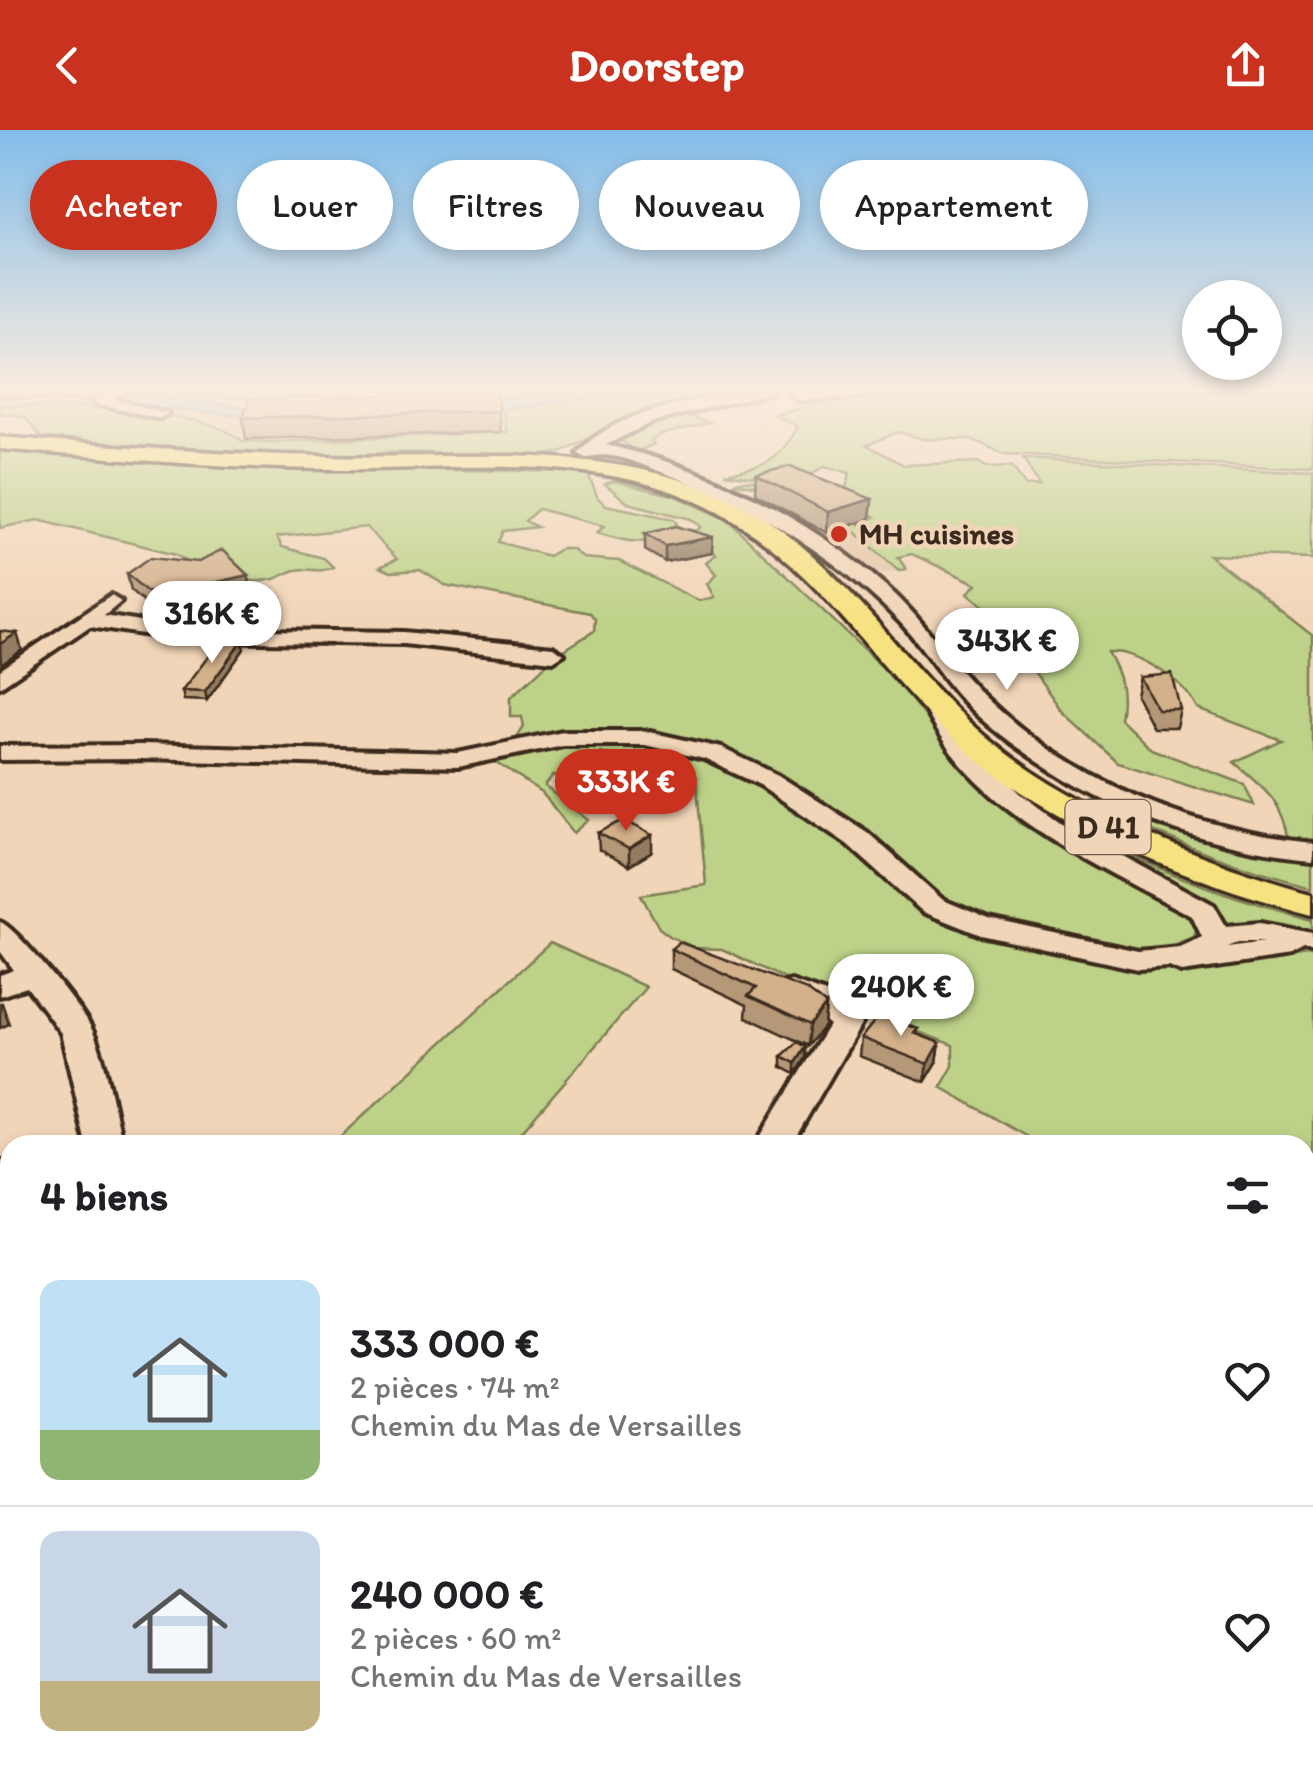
<!DOCTYPE html>
<html lang="fr">
<head>
<meta charset="utf-8">
<style>
  :root { --surface:#fff; --page:#f6f6f6; --text:#202124; --muted:#757577; --line:#e0e0e0; --accent:#c8321e }
  body { margin:0; font-family:Itim,sans-serif; background:var(--page); color:var(--text); height:100vh; display:flex; flex-direction:column; font-size:38px; white-space:nowrap }
  * { box-sizing:border-box; margin:0 }
  p { font-size:32px; color:var(--muted) }
  .icon { flex:none; width:55px; height:55px; fill:none; stroke:currentColor; stroke-width:2; stroke-linecap:round; stroke-linejoin:round }
  .map { position:relative; flex:1; overflow:hidden }
  .details { position:absolute; left:0px; top:1005px; width:1315px; height:640px; display:flex; flex-direction:column; background:var(--surface); border-radius:30px 30px 0 0; box-shadow:0 5px 15px #0003 }
  .details>* { flex:none }
  .hud { position:absolute; left:30px; top:30px; width:1255px; height:90px; display:flex; gap:20px }
  .buttons { position:absolute; left:1182px; top:150px; display:grid; gap:20px }
  .buttons a { display:grid; place-items:center; width:100px; height:100px; border-radius:50%; background:var(--surface); box-shadow:0 5px 15px #0003; font-size:50px }
  .price { position:absolute; translate:-50% -85px; padding:0 22px; border-radius:35px; background:#fff; color:#222; font-size:32px; line-height:65px; filter:drop-shadow(0 2px 5px #0008) }
  .price::after { content:''; position:absolute; left:50%; top:60px; width:30px; height:22px; margin-left:-15px; background:inherit; clip-path:polygon(0 0,100% 0,50% 100%) }
  .price.active { background:var(--accent); color:#fff }
  ul { padding:0; list-style:none }
  li { display:flex; align-items:center; gap:30px; height:250px; padding:0 40px }
  li+li { border-top:2px solid var(--line) }
  li span { display:grid; place-items:center; flex:none; width:280px; height:200px; border-radius:20px; color:#555 }
  li>.icon { margin-inline-start:auto }
  span .icon { width:120px; height:120px; fill:#fffc; stroke-width:1 }
  li b { font-size:42px }
  h2 { display:flex; justify-content:space-between; align-items:center; height:120px; padding:0 40px; font-size:42px }
  .pill { padding:0 35px; border-radius:45px; background:var(--surface); box-shadow:0 5px 15px #0003; font-size:35px; line-height:90px }
  .pill.active { background:var(--accent); color:#fff }
  header { display:flex; justify-content:space-between; align-items:center; height:130px; padding:0 40px; background:var(--accent); color:#fff; font-size:45px; font-weight:700 }
  .map>svg:first-child { display:block }
</style>
</head>
<body>
<header><svg class="icon" aria-label="back" viewBox="0 0 24 24"><path d="M15 5l-7 7 7 7"/></svg>Doorstep<svg class="icon" aria-label="share" viewBox="0 0 24 24"><path d="M12 15V3M7 8l5-5 5 5M5 13v7h14v-7"/></svg></header>
<div class="map">
<svg width="1313" height="1645" viewBox="0 0 1313 1645">
  <rect width="100%" height="100%" fill="#f1d5b8"/>
  <filter id="ink" filterUnits="userSpaceOnUse"><feTurbulence type="fractalNoise" baseFrequency=".01" numOctaves="2"/><feDisplacementMap in="SourceGraphic" scale="20" xChannelSelector="R" yChannelSelector="G"/><feConvolveMatrix kernelMatrix="1 2 1 2 8 2 1 2 1" color-interpolation-filters="sRGB"/></filter>
  <g filter="url(#ink)">
    <g fill="#e5c7a7">
      <path d="M0,262h80l88,17 336,1 3,22 -265,9 -8,-8 -66,-15 -80,-11 -88,-1z"/>
      <path d="M773,359l76,38 50,44 -29,4 -124,-79z"/>
    </g>
    <g fill="#bdd288" stroke="#7c7e53" stroke-width="2.5" fill-rule="evenodd">
      <path d="M180,262h157l-6,12 -156,-9z"/>
      <path d="M626,262h103l-120,35 -51,26 -21,3 -142,-4 -97,6 -247,-16 -7,-1 -19,-24 -25,-4v-7c48,-1 211,3 242,35l28,1 237,-10 -3,-22z"/>
      <path d="M866,262h447v77l-309,-15 -33,-15h-48l-25,-7 -31,13 37,20 74,-3 8,5 26,-1 13,19 14,-1 -16,-26 290,15v85l-104,-3 104,81v205l-24,-1c-8,-42 -24,-51 -55,-78l47,-22 -83,-31c-14,-28 -60,-59 -91,-57 13,22 18,39 13,67l31,30 93,35 10,21 -136,-42 -57,-53 -68,-97 -25,-20 9,-9 -65,-30 -14,3 8,12 -7,2 -50,-44 -76,-38 -38,-6c23,-12 99,29 124,42l16,-8 -32,-17 7,-27 -25,-7 -30,17 -70,-10c42,-7 51,-9 73,-46l-23,-12z"/>
      <path d="M684,284l25,9 -49,12 -9,6 3,3 -18,8 -14,-11 1,-6z"/>
      <path d="M0,317l339,21 232,4 17,2 10,24 8,7 68,14 5,9 17,3 5,-4 -10,-8 -63,-16 -23,-19 9,-3 61,15 52,23 170,162 64,83 59,59 173,93 4,11 -3,10 -35,14h-39l-134,-29 -48,-22 -115,-95 -164,-69 -59,-6 -87,14 11,-17 -2,-10h-11v-20l44,-41 39,-25 1,-12 -5,-6 -145,-28 -25,-15 -29,2 -11,-5 17,-8 -31,-32 -89,10 5,10 42,11 9,9c-14,7 -24,0 -37,3 -8,2 -15,7 -22,9 -31,8 -73,-8 -98,-25l-138,-34 -38,8zM538,379l66,17 -7,7c10,3 21,6 32,8 29,3 62,-8 87,14l-10,8 10,12 -9,9 7,13 -15,4 -80,-40 -36,-3 -11,-9h-12l-12,7 -50,-14 5,-11 34,-4 -12,-6z"/>
      <path d="M617,609c23,3 47,5 68,11 100,28 178,102 253,168 85,33 183,58 275,50 33,-3 66,-11 100,-13v278l-8,8v-96h-264l-100,-58 12,-21v-21l-149,-57 -82,-39 -27,-1 -24,-11 -12,-9 -18,-33 65,-10 -10,-108 -96,-25 -25,29 -21,-6 -9,11 44,34 -15,13 -32,-40 -48,-32 3,-4 47,-14z"/>
      <path d="M1009,652c88,68 197,110 304,137v15l-89,-9 -158,-95 -45,-32z"/>
      <path d="M1103,666c69,27 136,55 210,61v29c-76,-19 -150,-47 -219,-85z"/>
      <path d="M550,813l96,44 -136,158h-179z"/>
      <path d="M751,1635h191l-3,10h-192z"/>
    </g>
    <path fill="#8ccaed" stroke="#6c8a9a" stroke-width="2.5" d="M80,262h47l136,18 156,-18 54,7 153,-7 -122,18 -252,7 -84,-8z"/>
    <g fill="none" stroke-linecap="round" stroke-linejoin="round">
      <defs>
        <g id="minor">
          <path d="M107,262h19l-11,8 53,13 -8,5 -66,-14v-6z"/>
          <path d="M346,262h48c-11,8 -37,8 -48,0z"/>
          <path d="M741,262h30l-119,30 -46,23c103,23 205,74 283,144 36,32 61,74 96,108 86,83 209,134 328,145v16c-98,-9 -194,-41 -276,-97 -27,-18 -54,-38 -76,-62 -22,-25 -39,-54 -62,-78 -65,-67 -147,-116 -235,-148 -26,-9 -53,-24 -79,-15l-8,-5c39,-42 109,-51 164,-61z"/>
          <path d="M795,262h71l-8,5 -59,3 -8,-5z"/>
          <path d="M111,465l10,6 -17,14 85,14 215,3 149,15 11,7 -11,7 -149,-17 -215,-3 -99,-15 -90,61v-17z"/>
          <path d="M935,569l8,2 16,29 62,64 42,30 151,81 12,21 34,-3 53,10v18l-10,-2 -13,7 -108,16 -13,-5 -31,2 -157,-34 -58,-23 -76,-68 -87,-59 -56,-26 -59,-14h-82l-105,22 -317,-8 -141,1v-14l141,-1 317,8 105,-22h82l76,17 57,27 89,57 76,68 46,19 149,32 42,-4 22,-10 -10,-21c-98,-53 -219,-103 -269,-210zM1238,812h26l-37,5z"/>
          <path d="M0,792c15,4 86,91 93,110 15,34 20,76 30,113h-36l-26,-112 -34,-46 -27,9v-21l14,-5 -14,-19z"/>
          <path d="M791,851l38,13 33,29 -71,122h-36l74,-120 -22,-17 -27,-10 -5,-7 5,-7z"/>
          <path d="M443,1635h52l4,10h-52z"/>
        </g>
        <path id="major" d="M0,307c108,9 216,17 325,19 143,4 299,-19 429,56 88,52 142,142 216,211 84,79 232,140 343,169v22c-117,-29 -275,-93 -363,-178 -85,-80 -142,-185 -252,-234 -113,-51 -247,-31 -366,-33 -111,-1 -222,-11 -332,-20z"/>
      </defs>
      <use href="#minor" stroke="#3b2a1e" stroke-width="8"/>
      <use href="#major" stroke="#3b2a1e" stroke-width="7"/>
      <use href="#minor" fill="#f1d5b8" fill-rule="evenodd"/>
      <use href="#major" fill="#f7e281" fill-rule="evenodd"/>
    </g>
    <g fill="#b59878" stroke="#3b2a1e" stroke-width="2.5">
      <path d="M0,262h99l-7,3 -3,7 -89,-5z"/>
      <path d="M421,262h76l4,40 -255,7 -3,-21 180,-24z"/>
      <path d="M756,345l116,24 -2,20 -43,14 -72,-39z"/>
      <path d="M645,404l67,19 -47,9 -20,-12z"/>
      <path d="M127,444l121,1 3,15 -94,22 -26,-22z"/>
      <path d="M244,519l-37,52 -24,-1 -2,-9z"/>
      <path d="M1140,547l41,33 -4,18h-24l-17,-33z"/>
      <path d="M598,703l54,19 -23,14 -30,-16z"/>
      <path d="M671,819l155,56 -2,21 -16,20 -62,-29 1,-12 -76,-36z"/>
      <path d="M918,899l-1,5 23,9 -3,19 -12,20 -66,-26 2,-18z"/>
      <path d="M805,917v11l-10,16 -13,-7v-11z"/>
      <path d="M10,1025v54l-2,-2 -8,4v-51z"/>
      <path d="M10,1438v115l-10,-9v-98z"/>
    </g>
    <g fill="#947c61" stroke="#3b2a1e" stroke-width="2.5">
      <path d="M86,262h13l-7,3 -3,7z"/>
      <path d="M872,369l-2,20 -43,14 1,-21z"/>
      <path d="M713,407l-1,16 -47,9v-16z"/>
      <path d="M248,445l3,15 -94,22 -4,-16z"/>
      <path d="M17,503l5,17 -21,15 -1,-21z"/>
      <path d="M242,511l2,8 -37,52 -2,-9z"/>
      <path d="M652,705v17l-23,14v-17z"/>
      <path d="M0,873h2l7,21 -9,4z"/>
      <path d="M826,875l-2,21 -16,20 2,-21z"/>
      <path d="M940,913l-3,19 -12,20 3,-18z"/>
      <path d="M805,917v11l-10,16v-11z"/>
      <path d="M0,1057l8,20 -8,4z"/>
      <path d="M10,1201v24l-10,2v-24z"/>
      <path d="M10,1300v35l-10,3v-24z"/>
      <path d="M10,1532v16l-6,-10z"/>
    </g>
    <g fill="#d3b18b" stroke="#3b2a1e" stroke-width="2.5">
      <path d="M430,262h67l3,19 -257,7 6,-19 182,-5z"/>
      <path d="M790,336l82,33 -44,13 -72,-37z"/>
      <path d="M675,396l38,11 -48,9 -20,-12z"/>
      <path d="M222,420l26,25 -95,21 -26,-22 24,-17 47,5z"/>
      <path d="M0,501l17,2 -17,11z"/>
      <path d="M220,510l22,1 -37,51 -24,-1z"/>
      <path d="M1172,544l9,36h-23l-18,-33z"/>
      <path d="M624,690l28,15 -23,14 -31,-16z"/>
      <path d="M679,812l128,48 19,15 -16,20 -62,-29 8,-8 -85,-39z"/>
      <path d="M880,884l38,15 -4,4 26,10 -12,21 -67,-26z"/>
      <path d="M797,912l8,5 -10,16 -13,-7z"/>
      <path d="M10,1025v44l-10,-13v-26z"/>
      <path d="M10,1155v46l-10,2v-45z"/>
      <path d="M10,1284v28l-10,2v-28z"/>
      <path d="M10,1438v94l-6,6 -4,-4v-88z"/>
      <path d="M78,1635h67l5,10h-67z"/>
    </g>
  </g>
  <linearGradient id="sky" x2="0" y2="1"><stop stop-color="#83bdea"/><stop offset="0.53" stop-color="#f9ecdf"/><stop offset="1" stop-color="#f9ecdf" stop-opacity="0"/></linearGradient>
  <rect width="1313" height="492" fill="url(#sky)"/>
  <circle fill="#c8321e" stroke="#f1d5b8" stroke-width="4" cx="839" cy="404" r="10"/>
  <g text-anchor="middle" stroke-width="9" stroke-linejoin="round" paint-order="stroke">
    <g font-size="30" font-weight="bold" fill="#3b2a1e" stroke="#f1d5b8" text-anchor="start">
      <text x="859" y="414">MH cuisines</text>
    </g>
    <rect fill="#f1d5b8" stroke="#725d4c" stroke-width="2.5" x="1065.5" y="670" width="85" height="54" rx="8"/>
    <g font-size="32" font-weight="bold" fill="#3b2a1e">
      <text x="1108" y="708">D 41</text>
    </g>
  </g>
</svg>
<div class="buttons">
<a><svg class="icon" aria-label="locate" viewBox="0 0 24 24"><circle cx="12" cy="12" r="6"/><path d="M12 2v4M12 18v4M2 12h4M18 12h4"/></svg></a>
</div>
<b class="price" style="left:212px;top:536px">316K €</b>
<b class="price" style="left:1007px;top:563px">343K €</b>
<b class="price active" style="left:626px;top:704px">333K €</b>
<b class="price" style="left:901px;top:909px">240K €</b>
<div class="hud">
<a class="pill active">Acheter</a>
<a class="pill">Louer</a>
<a class="pill">Filtres</a>
<a class="pill">Nouveau</a>
<a class="pill">Appartement</a>
</div>
<section class="details">
<h2>4 biens<svg class="icon" aria-label="filters" viewBox="0 0 24 24"><path d="M4 7h16M4 17h16"/><circle cx="9" cy="7" r="2"/><circle cx="15" cy="17" r="2"/></svg></h2>
<ul>
<li><span style="background:linear-gradient(#bfe0f5 75%,#8fb573 0)"><svg class="icon" aria-label="home" viewBox="0 0 24 24"><path d="M3 11l9-7 9 7M6 9v11h12V9"/></svg></span><div><b>333 000 €</b><p>2 pièces · 74 m²</p><p>Chemin du Mas de Versailles</p></div><svg class="icon" aria-label="heart" viewBox="0 0 24 24"><path d="M12 20l-8-8c-3-5 5-10 8-4 3-6 11-1 8 4z"/></svg></li>
<li><span style="background:linear-gradient(#c9d6e8 75%,#c2b280 0)"><svg class="icon" aria-label="home" viewBox="0 0 24 24"><path d="M3 11l9-7 9 7M6 9v11h12V9"/></svg></span><div><b>240 000 €</b><p>2 pièces · 60 m²</p><p>Chemin du Mas de Versailles</p></div><svg class="icon" aria-label="heart" viewBox="0 0 24 24"><path d="M12 20l-8-8c-3-5 5-10 8-4 3-6 11-1 8 4z"/></svg></li>
</ul>
</section>
</div>
</body>
</html>
